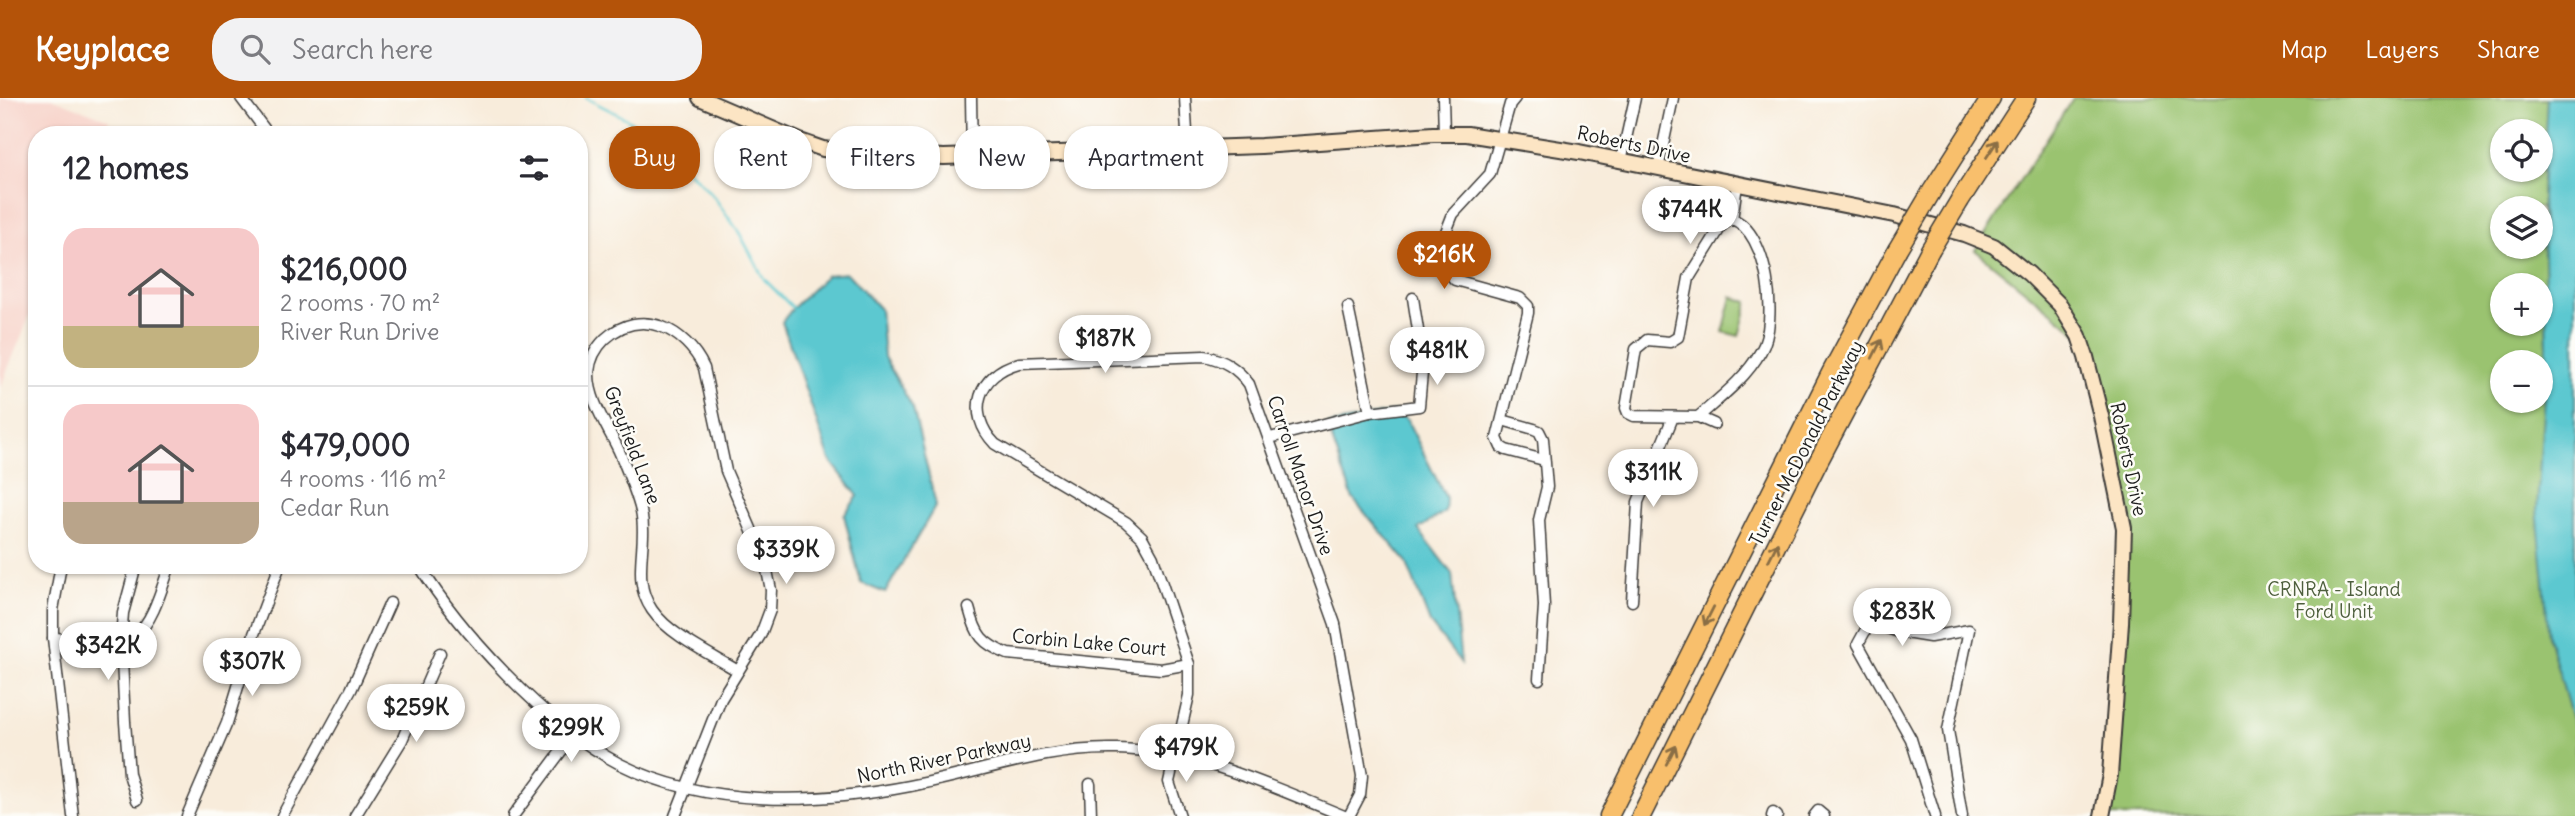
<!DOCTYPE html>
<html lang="en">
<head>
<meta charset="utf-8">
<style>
  :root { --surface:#fff; --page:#f2f2f3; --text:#2b2b33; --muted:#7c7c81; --line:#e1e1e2; --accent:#b45309 }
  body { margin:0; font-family:Delius,sans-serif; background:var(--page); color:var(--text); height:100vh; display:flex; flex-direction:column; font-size:26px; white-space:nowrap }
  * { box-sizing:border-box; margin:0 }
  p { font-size:23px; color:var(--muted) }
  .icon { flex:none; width:38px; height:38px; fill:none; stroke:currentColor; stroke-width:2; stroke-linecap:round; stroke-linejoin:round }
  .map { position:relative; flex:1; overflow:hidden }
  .drawer { position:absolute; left:28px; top:28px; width:560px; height:448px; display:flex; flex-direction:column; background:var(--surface); border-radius:28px; box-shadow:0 2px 5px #0004 }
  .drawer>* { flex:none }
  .top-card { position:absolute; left:609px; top:28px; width:665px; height:63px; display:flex; gap:14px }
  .buttons { position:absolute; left:2490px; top:21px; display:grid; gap:14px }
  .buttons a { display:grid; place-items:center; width:63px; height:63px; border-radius:50%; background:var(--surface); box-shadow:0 2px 5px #0004; font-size:35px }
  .price { position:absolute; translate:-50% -60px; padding:0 16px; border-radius:24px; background:#fff; color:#222; font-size:23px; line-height:46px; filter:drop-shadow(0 2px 4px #0008) }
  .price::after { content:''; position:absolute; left:50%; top:42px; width:21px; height:16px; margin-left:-10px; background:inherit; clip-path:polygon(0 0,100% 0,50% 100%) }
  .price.on { background:var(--accent); color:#fff }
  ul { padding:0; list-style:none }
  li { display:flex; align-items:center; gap:21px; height:175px; padding:0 35px }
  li+li { border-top:2px solid var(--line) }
  li span { display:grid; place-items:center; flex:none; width:196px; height:140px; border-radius:21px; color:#555 }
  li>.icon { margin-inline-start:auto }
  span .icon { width:84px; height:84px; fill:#fffc; stroke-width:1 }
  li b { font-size:30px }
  h2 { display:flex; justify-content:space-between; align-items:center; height:84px; padding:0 35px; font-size:30px }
  .tag { padding:0 24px; border-radius:28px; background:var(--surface); box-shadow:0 2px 5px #0004; font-size:24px; line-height:63px }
  .tag.on { background:var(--accent); color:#fff }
  header { display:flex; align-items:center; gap:42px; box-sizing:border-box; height:98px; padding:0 35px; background:var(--accent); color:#fff }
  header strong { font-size:33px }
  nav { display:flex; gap:38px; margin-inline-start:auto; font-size:24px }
  .search { width:490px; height:63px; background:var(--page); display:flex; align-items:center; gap:18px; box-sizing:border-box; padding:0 24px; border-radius:28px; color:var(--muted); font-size:26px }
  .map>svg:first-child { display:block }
</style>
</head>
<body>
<header>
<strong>Keyplace</strong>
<div class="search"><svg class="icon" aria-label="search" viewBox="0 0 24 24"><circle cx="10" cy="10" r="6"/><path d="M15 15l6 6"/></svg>Search here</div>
<nav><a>Map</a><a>Layers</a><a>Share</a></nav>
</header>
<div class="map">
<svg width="2575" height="718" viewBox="0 0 2575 718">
  <rect width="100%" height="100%" fill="#fdfcf7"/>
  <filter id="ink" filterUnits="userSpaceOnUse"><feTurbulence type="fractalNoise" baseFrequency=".0143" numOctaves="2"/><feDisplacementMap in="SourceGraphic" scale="14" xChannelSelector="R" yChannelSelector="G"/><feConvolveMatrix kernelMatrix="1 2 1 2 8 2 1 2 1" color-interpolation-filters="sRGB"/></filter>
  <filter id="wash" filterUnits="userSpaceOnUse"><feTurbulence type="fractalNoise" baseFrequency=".00686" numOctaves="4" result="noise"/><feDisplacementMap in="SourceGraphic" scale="28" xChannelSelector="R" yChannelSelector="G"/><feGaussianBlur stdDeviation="1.57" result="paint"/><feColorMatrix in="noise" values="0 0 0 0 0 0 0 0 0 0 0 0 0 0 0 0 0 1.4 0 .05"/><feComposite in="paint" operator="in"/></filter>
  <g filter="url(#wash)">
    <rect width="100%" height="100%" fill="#f8ecdb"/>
    <path fill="#f7d1c8" d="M0,0h51l58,22 -6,15h-66v163l-37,90z"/>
    <g fill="#9ac36f" stroke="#5b7046" stroke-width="2" fill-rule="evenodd">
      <path d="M2073,0h474l-5,99 5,150 2,290 26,92v87h-468l18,-302 -38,-173 -112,-91zM2502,33h39v39h-39zM2502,110h39v39h-39zM2502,187h39v39h-39zM2502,264h39v39h-39z"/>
      <path d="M1732,199l16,5 -9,34 -16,-4z"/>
    </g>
    <g fill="#5bc8d0" stroke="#3c7276" stroke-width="2">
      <path d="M2547,0h28v631l-26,-92 -12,-128 10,-162 -5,-150z"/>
      <path d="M847,175l33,36 4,48 29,51 23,97 -51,88 -24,-10 -17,-68 14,-19 -28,-36 -48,-138 11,-14 34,-33z"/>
      <path d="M1395,313l12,9 39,78 -1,14 -27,17 34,45 9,89 -31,-40 -24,-62 -53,-62 -26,-74z"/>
    </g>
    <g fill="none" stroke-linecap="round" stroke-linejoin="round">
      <path stroke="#5bc8d0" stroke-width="2.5" d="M586,0l43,22 67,58 18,19 26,37 24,45 29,29"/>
    </g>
  </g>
  <g filter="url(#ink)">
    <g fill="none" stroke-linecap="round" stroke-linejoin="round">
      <defs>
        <g id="street">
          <path d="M241,0l28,37"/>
          <path d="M971,0l1,59"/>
          <path d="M1185,0l3,51"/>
          <path d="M1443,0l1,36"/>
          <path d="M1515,0l-5,6 -20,70 -37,40 -13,33 3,19 12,14 65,18 8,8v7l-31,125 4,9 5,3 38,10"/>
          <path d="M173,37h1"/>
          <path d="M1621,63l14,-63"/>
          <path d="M1658,71l15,-71"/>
          <path d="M1732,121l5,-34"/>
          <path d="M1370,314l49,-6 4,-44 -10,-64"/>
          <path d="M1698,319c23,-20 48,-39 63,-66 18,-29 7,-120 -29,-132l-10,6 -33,53 -11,59 -8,5 -23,-2 -11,9 -10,59 2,5 6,3 64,1 16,7"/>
          <path d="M1502,322l32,9 5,2 4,8 4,48 -8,33 5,86 -5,73"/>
          <path d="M1270,340l100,-26 -22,-105"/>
          <path d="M61,467l-8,45v28l20,178"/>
          <path d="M136,467l-13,48 -2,26 4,83 4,52 8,26"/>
          <path d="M419,467c24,39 54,75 86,108 33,34 72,69 115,91 87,44 197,40 290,22 70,-13 135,-39 207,-37 81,2 153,37 227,67"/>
          <path d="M1632,503l6,-99 35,-85"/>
          <path d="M969,510c7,27 13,36 39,46l153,15 28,-5"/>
          <path d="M53,540c20,1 66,7 83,-4 17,-11 27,-50 34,-69"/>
          <path d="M1090,686l1,32"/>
          <path d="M187,718l40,-93 27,-89 26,-69"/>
          <path d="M282,718l69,-126 39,-87"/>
          <path d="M355,718l47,-76 38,-87"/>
          <path d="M513,718l61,-82"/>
          <path d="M675,718l46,-117 40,-65 9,-24 1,-20 -6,-29 -39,-90 -22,-103c-18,-39 -63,-62 -99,-29 -9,9 -15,20 -16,33 -1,28 19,55 30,79 8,19 17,40 22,60 8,34 -11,67 11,99 17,25 60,45 86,61"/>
          <path d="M1180,718l-11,-34 20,-87v-31l-36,-107 -11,-20 -16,-15 -131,-78c-30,-31 -17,-70 24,-81l185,-7c20,4 33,12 45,28l86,240 27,152 -2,19 -11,21"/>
          <path d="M1772,718l1,-3 4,3"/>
          <path d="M1814,718l4,-5 6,5"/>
          <path d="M1935,718l-24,-77 -53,-95 12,-22 29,10 31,5 39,-7 -21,100 14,86"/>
        </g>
        <path id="secondary" d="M700,0l100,43 23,8 25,3 96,5 317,-11 172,-12h34l112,18 315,63 70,19 30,12 35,28 31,31 19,31 7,21 15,59 23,112 -3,95 -11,152 -8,41"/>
        <g id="highway">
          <path d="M1932,93l59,-93"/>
          <path d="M1960,102l66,-102"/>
          <path d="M1609,718l222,-443 66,-123"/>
          <path d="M1641,718l175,-350 114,-216"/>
        </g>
      </defs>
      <use href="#street" stroke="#3d3b39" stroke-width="13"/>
      <use href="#secondary" stroke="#3d3b39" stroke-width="18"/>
      <use href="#highway" stroke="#3d3b39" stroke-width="21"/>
      <use href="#street" stroke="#fff" stroke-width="10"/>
      <use href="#secondary" stroke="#fce5c4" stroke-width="14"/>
      <use href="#highway" stroke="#f8bf6c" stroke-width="18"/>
      <defs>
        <g id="highway-bridge">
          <path d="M1897,152l35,-59"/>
          <path d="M1930,152l30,-50"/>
        </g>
      </defs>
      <use href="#highway-bridge" stroke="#3d3b39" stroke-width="21" stroke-linecap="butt"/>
      <use href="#highway-bridge" stroke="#f8bf6c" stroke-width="18"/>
    </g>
    <defs><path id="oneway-shaft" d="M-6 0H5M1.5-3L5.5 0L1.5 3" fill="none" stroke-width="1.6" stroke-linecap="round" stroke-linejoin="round" transform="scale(1.75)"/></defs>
    <g stroke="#8a6e44">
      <use href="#oneway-shaft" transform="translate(1992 51) rotate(-57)"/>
      <use href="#oneway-shaft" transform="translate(1877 251) rotate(-63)"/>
      <use href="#oneway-shaft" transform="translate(1773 454) rotate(-63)"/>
      <use href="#oneway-shaft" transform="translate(1709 518) rotate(117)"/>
      <use href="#oneway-shaft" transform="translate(1671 657) rotate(-63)"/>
    </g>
  </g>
  <g text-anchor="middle" stroke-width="5" stroke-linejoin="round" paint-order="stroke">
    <g font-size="19" fill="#1c1c1c" stroke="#fdfcf7">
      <text transform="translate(1634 46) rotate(12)" y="7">Roberts Drive</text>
      <text transform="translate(1806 345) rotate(-63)" y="7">Turner McDonald Parkway</text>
      <text transform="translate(633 347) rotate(69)" y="7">Greyfield Lane</text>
      <text transform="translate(2129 361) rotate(78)" y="7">Roberts Drive</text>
      <text transform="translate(1301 377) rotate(71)" y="7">Carroll Manor Drive</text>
      <text transform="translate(1089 544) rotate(5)" y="7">Corbin Lake Court</text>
      <text transform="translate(944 660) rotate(-12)" y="7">North River Parkway</text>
    </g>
    <g font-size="19" fill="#4e5f3d" stroke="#fdfcf7">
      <text x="2334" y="498">CRNRA - Island<tspan x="2334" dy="22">Ford Unit</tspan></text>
    </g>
  </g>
</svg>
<div class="buttons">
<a><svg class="icon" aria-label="locate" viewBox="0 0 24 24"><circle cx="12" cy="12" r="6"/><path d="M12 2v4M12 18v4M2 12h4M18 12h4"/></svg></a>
<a><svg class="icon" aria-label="layers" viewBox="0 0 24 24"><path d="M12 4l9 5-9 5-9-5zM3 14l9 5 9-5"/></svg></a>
<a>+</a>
<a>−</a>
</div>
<b class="price" style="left:1690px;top:148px">$744K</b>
<b class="price on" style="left:1444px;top:193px">$216K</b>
<b class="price" style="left:1105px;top:277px">$187K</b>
<b class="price" style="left:1437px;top:289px">$481K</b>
<b class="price" style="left:1653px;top:411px">$311K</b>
<b class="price" style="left:786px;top:488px">$339K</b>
<b class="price" style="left:1902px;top:550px">$283K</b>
<b class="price" style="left:108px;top:584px">$342K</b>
<b class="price" style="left:252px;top:600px">$307K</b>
<b class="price" style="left:416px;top:646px">$259K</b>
<b class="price" style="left:571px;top:666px">$299K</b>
<b class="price" style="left:1186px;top:686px">$479K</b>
<div class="top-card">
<a class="tag on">Buy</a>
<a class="tag">Rent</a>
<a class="tag">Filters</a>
<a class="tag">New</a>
<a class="tag">Apartment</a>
</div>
<section class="drawer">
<h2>12 homes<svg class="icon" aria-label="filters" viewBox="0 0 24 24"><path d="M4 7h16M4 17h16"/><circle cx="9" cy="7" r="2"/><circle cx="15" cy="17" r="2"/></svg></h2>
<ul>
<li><span style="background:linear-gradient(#f6c9c9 70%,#c2b280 0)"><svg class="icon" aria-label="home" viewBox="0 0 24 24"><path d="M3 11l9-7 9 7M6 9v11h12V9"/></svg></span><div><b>$216,000</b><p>2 rooms · 70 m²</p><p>River Run Drive</p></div></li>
<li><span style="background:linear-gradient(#f6c9c9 70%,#b9a48a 0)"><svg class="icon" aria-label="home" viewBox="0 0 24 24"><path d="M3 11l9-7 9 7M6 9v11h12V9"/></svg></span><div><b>$479,000</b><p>4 rooms · 116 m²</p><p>Cedar Run</p></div></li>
</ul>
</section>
</div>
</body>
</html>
